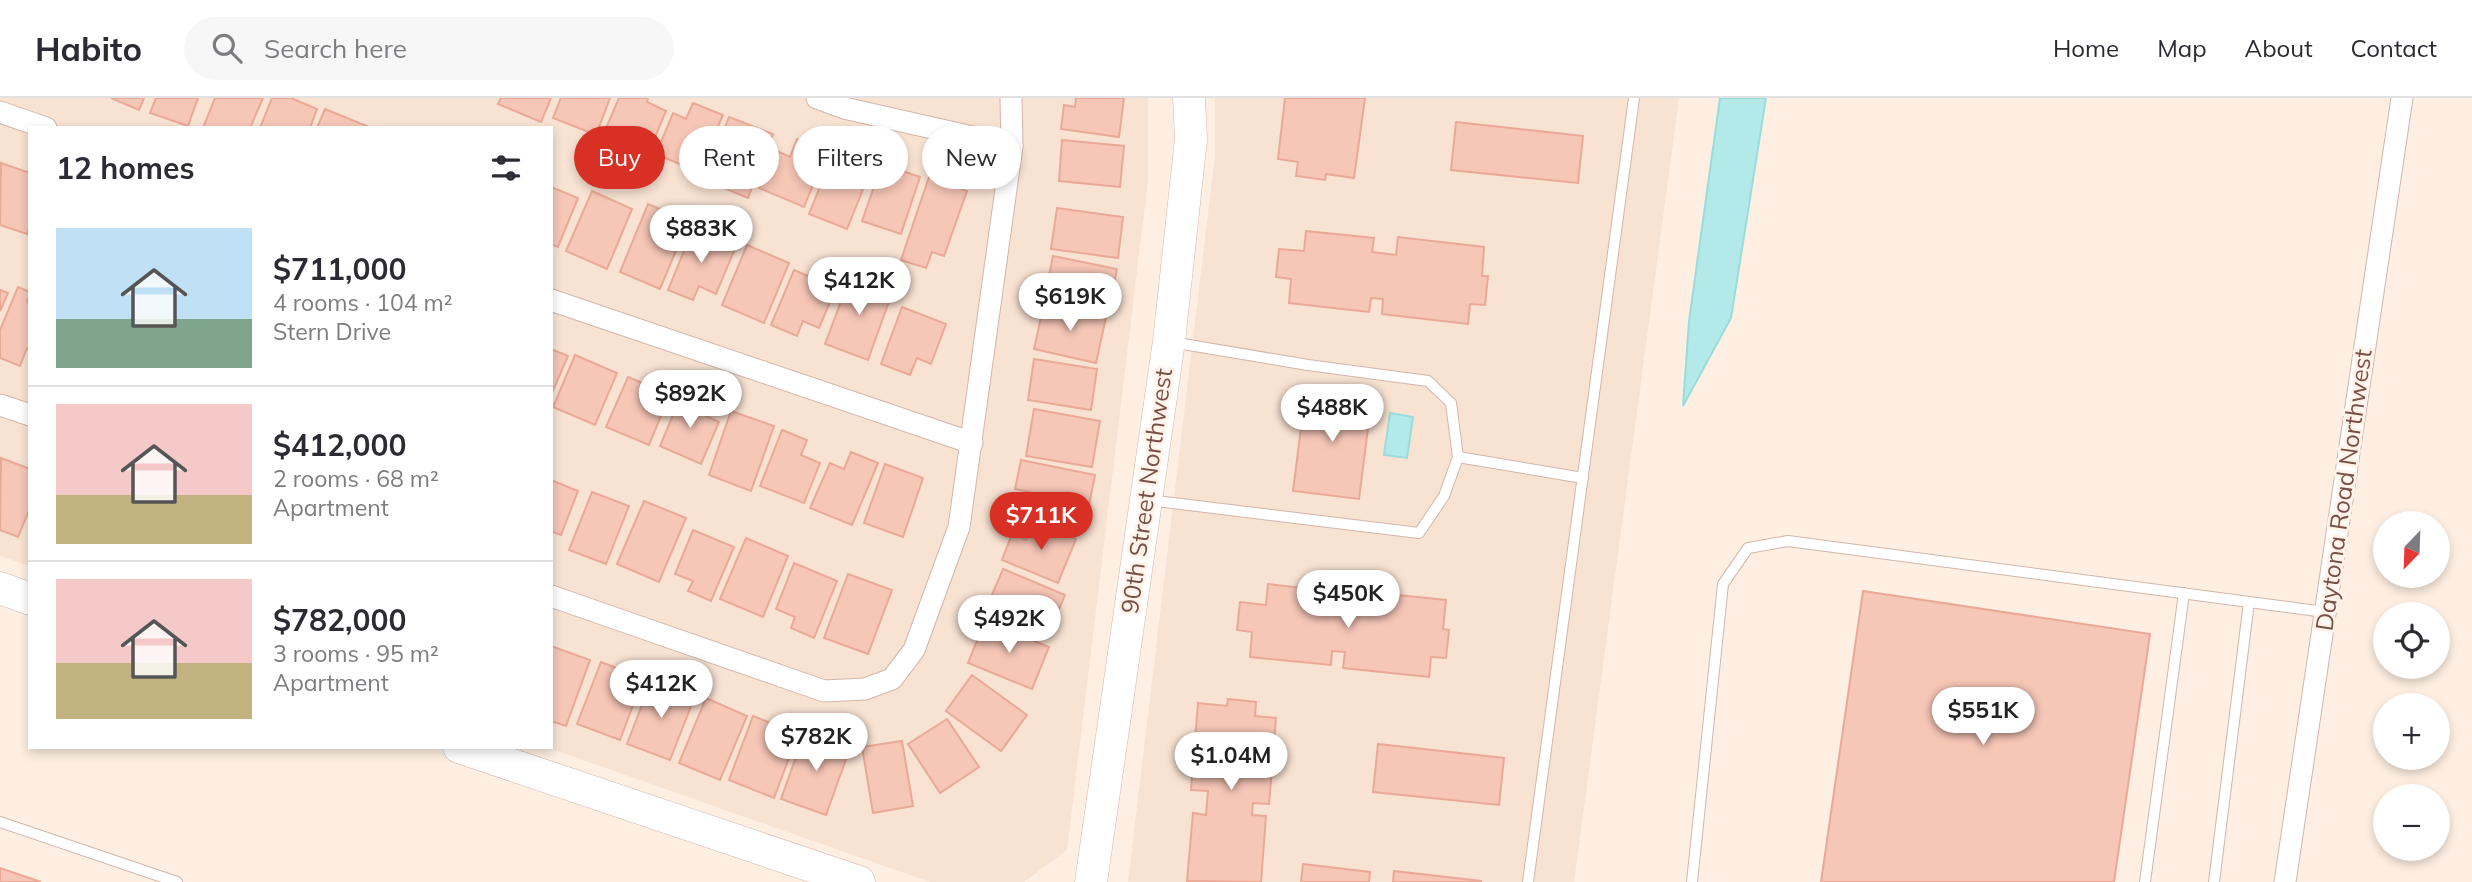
<!DOCTYPE html>
<html lang="en">
<head>
<meta charset="utf-8">
<style>
  :root { --surface:#fff; --page:#f7f7f7; --text:#2b2b33; --muted:#7c7c81; --line:#e1e1e2; --accent:#d93025 }
  body { margin:0; font-family:Mulish,sans-serif; background:var(--page); color:var(--text); height:100vh; display:flex; flex-direction:column; font-size:26px; white-space:nowrap }
  * { box-sizing:border-box; margin:0 }
  p { font-size:23px; color:var(--muted) }
  .icon { flex:none; width:38px; height:38px; fill:none; stroke:currentColor; stroke-width:2; stroke-linecap:round; stroke-linejoin:round }
  .map { position:relative; flex:1; overflow:hidden }
  .drawer { position:absolute; left:28px; top:28px; width:525px; height:623px; display:flex; flex-direction:column; background:var(--surface); border-radius:0px; box-shadow:0 4px 10px #0003 }
  .drawer>* { flex:none }
  .guide { position:absolute; left:574px; top:28px; width:665px; height:63px; display:flex; gap:14px }
  .needle { width:46px; rotate:203deg }
  .fabs { position:absolute; left:2373px; top:413px; display:grid; gap:14px }
  .fabs a { display:grid; place-items:center; width:77px; height:77px; border-radius:50%; background:var(--surface); box-shadow:0 4px 10px #0003; font-size:35px }
  .price { position:absolute; translate:-50% -60px; padding:0 16px; border-radius:24px; background:#fff; color:#222; font-size:23px; line-height:46px; filter:drop-shadow(0 2px 4px #0008) }
  .price::after { content:''; position:absolute; left:50%; top:42px; width:21px; height:16px; margin-left:-10px; background:inherit; clip-path:polygon(0 0,100% 0,50% 100%) }
  .price.current { background:var(--accent); color:#fff }
  ul { padding:0; list-style:none }
  li { display:flex; align-items:center; gap:21px; height:175px; padding:0 28px }
  li+li { border-top:2px solid var(--line) }
  li span { display:grid; place-items:center; flex:none; width:196px; height:140px; border-radius:0px; color:#555 }
  li>.icon { margin-inline-start:auto }
  span .icon { width:84px; height:84px; fill:#fffc; stroke-width:1 }
  li b { font-size:30px }
  h2 { display:flex; justify-content:space-between; align-items:center; height:84px; padding:0 28px; font-size:30px }
  .pill { padding:0 24px; border-radius:32px; background:var(--surface); box-shadow:0 4px 10px #0003; font-size:24px; line-height:63px }
  .pill.current { background:var(--accent); color:#fff }
  header { display:flex; align-items:center; gap:42px; box-sizing:border-box; height:98px; padding:0 35px; background:var(--surface); border-bottom:2px solid var(--line) }
  header strong { font-size:33px }
  nav { display:flex; gap:38px; margin-inline-start:auto; font-size:24px }
  .search { width:490px; height:63px; background:var(--page); display:flex; align-items:center; gap:18px; box-sizing:border-box; padding:0 24px; border-radius:38px; color:var(--muted); font-size:26px }
  .map>svg:first-child { display:block }
</style>
</head>
<body>
<header>
<strong>Habito</strong>
<div class="search"><svg class="icon" aria-label="search" viewBox="0 0 24 24"><circle cx="10" cy="10" r="6"/><path d="M15 15l6 6"/></svg>Search here</div>
<nav><a>Home</a><a>Map</a><a>About</a><a>Contact</a></nav>
</header>
<div class="map">
<svg width="2472" height="784" viewBox="0 0 2472 784">
  <rect width="100%" height="100%" fill="#feefe2"/>
  <g fill="#f8e2d2">
    <path d="M0,0h1148v82l-81,670 -43,32h-94l-384,-135h5v-619h-521v438l-30,-10z"/>
    <path d="M1215,0h464l-105,784h-446l87,-727z"/>
  </g>
  <g fill="#b4e9e9" stroke="#9adcdc" stroke-width="2">
    <path d="M1720,0h46l-35,220 -48,88 6,-85z"/>
    <path d="M1390,315l23,4 -6,41 -23,-3z"/>
  </g>
  <g fill="#f6c6b7" stroke="#eaa996" stroke-width="2">
    <path d="M111,0h33l-5,12z"/>
    <path d="M156,0h42l-10,28 -38,-13z"/>
    <path d="M215,0h48l-13,30h-47z"/>
    <path d="M272,0h19l26,11 -7,19h-50z"/>
    <path d="M501,0h50l-10,24 -43,-18z"/>
    <path d="M561,0h49l-14,37 -43,-17z"/>
    <path d="M619,0h29l-1,4 19,9 -18,43 -45,-19z"/>
    <path d="M1076,0h48l-5,39 -58,-8 3,-24 11,2z"/>
    <path d="M1285,0h80l-11,80 -28,-4 -1,6 -29,-4 2,-14 -20,-3z"/>
    <path d="M693,5l30,12 -25,57 -42,-18 17,-41 13,6z"/>
    <path d="M325,11l44,18v1h-52z"/>
    <path d="M729,19l44,17 -25,64 -44,-18z"/>
    <path d="M1456,24l127,14 -5,47 -127,-13z"/>
    <path d="M797,41l30,12 -23,56 -45,-19 16,-38 15,7z"/>
    <path d="M1062,42l62,6 -4,41 -61,-6z"/>
    <path d="M834,54l38,15 -25,62 -38,-15z"/>
    <path d="M1,65l29,10v52l-3,9 -27,-9z"/>
    <path d="M882,66l38,13 -19,57 -39,-13z"/>
    <path d="M929,79l38,14 -23,65 -12,-4 -6,16 -25,-8z"/>
    <path d="M551,89l27,11 -20,49 -7,-3z"/>
    <path d="M592,93l40,18 -25,60 -41,-18z"/>
    <path d="M648,106l26,11 -5,13 14,6 -23,55 -40,-17z"/>
    <path d="M1057,110l66,9 -5,41 -67,-9z"/>
    <path d="M695,126l17,7 -4,9 26,11 -18,43 -17,-8 -6,14 -25,-10z"/>
    <path d="M1306,133l68,7 -2,14 24,3 2,-18 86,10 -2,29h6l-3,29 -15,-1 -2,20 -86,-10 1,-15 -12,-1 -2,14 -80,-9 2,-24 -15,-2 3,-28 25,2z"/>
    <path d="M747,147l42,18 -25,60 -42,-18z"/>
    <path d="M1053,158l64,13 -8,40 -64,-13z"/>
    <path d="M794,172l42,18 -17,40 -16,-7 -6,15 -26,-11z"/>
    <path d="M851,177l42,15 -25,70 -43,-16z"/>
    <path d="M18,189l12,5 -3,10 3,1v47l-3,-2 -7,18 -20,-8v-28z"/>
    <path d="M0,192l8,3 -8,18z"/>
    <path d="M1044,206l62,13 -10,46 -62,-14z"/>
    <path d="M902,209l44,17 -15,40 -14,-6 -7,17 -29,-11z"/>
    <path d="M551,251l17,7 -17,39z"/>
    <path d="M575,257l42,18 -22,52 -42,-18z"/>
    <path d="M1034,261l63,10 -6,41 -63,-10z"/>
    <path d="M628,279l42,17 -21,51 -43,-18z"/>
    <path d="M1306,290l66,9 -13,102 -66,-8z"/>
    <path d="M682,295l22,9 -4,11 19,9 -18,42 -41,-18z"/>
    <path d="M1034,311l66,12 -8,46 -66,-11z"/>
    <path d="M731,313l43,15 -23,65 -42,-16z"/>
    <path d="M782,332l25,10 -6,15 19,8 -16,40 -44,-17z"/>
    <path d="M851,354l27,11 -26,62 -42,-17 20,-45 14,6z"/>
    <path d="M1,360l29,11v39l-12,29 -18,-7z"/>
    <path d="M1021,362l74,15 -6,30 -13,-2 -3,17 -46,-10 3,-18 -15,-3z"/>
    <path d="M885,366l38,14 -20,59 -39,-14z"/>
    <path d="M551,382l27,11 -17,44 -10,-4z"/>
    <path d="M592,394l37,14 -23,58 -37,-14z"/>
    <path d="M644,403l42,17 -27,64 -42,-18z"/>
    <path d="M1034,424l42,17 -18,44 -56,-23 10,-26 14,6z"/>
    <path d="M693,432l41,17 -23,54 -23,-10 5,-10 -18,-7z"/>
    <path d="M746,440l42,18 -25,61 -43,-18z"/>
    <path d="M794,465l43,18 -23,57 -23,-10 4,-11 -19,-8z"/>
    <path d="M1003,471l62,26 -18,42 -62,-26z"/>
    <path d="M848,476l44,16 -24,64 -44,-16z"/>
    <path d="M1268,486l67,8 -1,13 23,3 2,-17 87,9 -3,29 6,1 -3,28 -15,-1 -2,20 -86,-9 2,-16 -13,-1 -1,14 -81,-8 2,-25 -15,-2 3,-28 26,3z"/>
    <path d="M1863,493l287,43 -36,248h-293z"/>
    <path d="M985,523l64,26 -17,42 -64,-26z"/>
    <path d="M551,548l39,14 -24,66 -15,-5z"/>
    <path d="M601,564l42,16 -23,62 -43,-16z"/>
    <path d="M972,577l55,40 -26,36 -55,-40z"/>
    <path d="M652,581l43,17 -25,64 -43,-16z"/>
    <path d="M706,600l41,18 -27,64 -41,-17z"/>
    <path d="M1228,601l28,3 -1,14 21,2 -7,86 -16,-1 -1,12 14,1 -5,66 -74,-1 6,-68 13,2 2,-24 -17,-1 7,-87 29,3z"/>
    <path d="M753,618l45,18 -24,64 -45,-18z"/>
    <path d="M947,621l32,48 -39,26 -32,-49z"/>
    <path d="M805,634l45,16 -24,67 -45,-16z"/>
    <path d="M902,643l11,65 -40,7 -11,-66z"/>
    <path d="M1378,646l126,14 -5,47 -126,-13z"/>
    <path d="M1303,766l67,8 -1,10h-68z"/>
    <path d="M0,770l41,14h-41z"/>
    <path d="M1394,773l87,10v1h-88z"/>
  </g>
  <g fill="none" stroke-linecap="round" stroke-linejoin="round">
    <defs>
      <g id="lane">
        <path d="M1458,359l125,21"/>
        <path d="M1148,402l271,33 25,-37 14,-39 -7,-54 -23,-22 -120,-16 -137,-23"/>
        <path d="M0,724l177,60"/>
        <path d="M1528,784l106,-784"/>
        <path d="M1692,784l31,-298 25,-36 40,-7 537,71"/>
        <path d="M2145,784l39,-289"/>
        <path d="M2214,784l35,-280"/>
      </g>
      <g id="street">
        <path d="M817,0l27,10 168,38"/>
        <path d="M0,14l46,16"/>
        <path d="M551,202l421,143"/>
        <path d="M0,307l30,10"/>
        <path d="M551,498l273,95 41,-2 27,-10 22,-29 45,-123 53,-381 -1,-48"/>
        <path d="M2285,784l117,-784"/>
      </g>
      <g id="secondary">
        <path d="M0,490l30,11"/>
        <path d="M459,649l400,135"/>
        <path d="M1091,784l78,-541 22,-202 -2,-41"/>
      </g>
    </defs>
    <use href="#lane" stroke="#d2b6aa" stroke-width="12"/>
    <use href="#street" stroke="#d2b6aa" stroke-width="23"/>
    <use href="#secondary" stroke="#d6b5a7" stroke-width="33"/>
    <use href="#lane" stroke="#fff" stroke-width="10"/>
    <use href="#street" stroke="#fff" stroke-width="21"/>
    <use href="#secondary" stroke="#fff" stroke-width="32"/>
  </g>
  <g text-anchor="middle" stroke-width="6" stroke-linejoin="round" paint-order="stroke">
    <g font-size="24" fill="#785046" stroke="#fff3ea">
      <text transform="translate(2344 392) rotate(-82)" y="8">Daytona Road Northwest</text>
      <text transform="translate(1147 393) rotate(-82)" y="8">90th Street Northwest</text>
    </g>
  </g>
</svg>
<div class="fabs">
<a><svg class="needle" viewBox="-14 -14 28 28"><path d="M0-13l5 13h-10z" fill="#e53935"/><path d="M0 13l5-13h-10z" fill="#7c7c81"/></svg></a>
<a><svg class="icon" aria-label="locate" viewBox="0 0 24 24"><circle cx="12" cy="12" r="6"/><path d="M12 2v4M12 18v4M2 12h4M18 12h4"/></svg></a>
<a>+</a>
<a>−</a>
</div>
<b class="price" style="left:701px;top:167px">$883K</b>
<b class="price" style="left:859px;top:219px">$412K</b>
<b class="price" style="left:1070px;top:235px">$619K</b>
<b class="price" style="left:690px;top:332px">$892K</b>
<b class="price" style="left:1332px;top:346px">$488K</b>
<b class="price current" style="left:1041px;top:454px">$711K</b>
<b class="price" style="left:1348px;top:532px">$450K</b>
<b class="price" style="left:1009px;top:557px">$492K</b>
<b class="price" style="left:661px;top:622px">$412K</b>
<b class="price" style="left:1983px;top:649px">$551K</b>
<b class="price" style="left:816px;top:675px">$782K</b>
<b class="price" style="left:1231px;top:694px">$1.04M</b>
<div class="guide">
<a class="pill current">Buy</a>
<a class="pill">Rent</a>
<a class="pill">Filters</a>
<a class="pill">New</a>
</div>
<section class="drawer">
<h2>12 homes<svg class="icon" aria-label="filters" viewBox="0 0 24 24"><path d="M4 7h16M4 17h16"/><circle cx="9" cy="7" r="2"/><circle cx="15" cy="17" r="2"/></svg></h2>
<ul>
<li><span style="background:linear-gradient(#bfe0f5 65%,#7fa58c 0)"><svg class="icon" aria-label="home" viewBox="0 0 24 24"><path d="M3 11l9-7 9 7M6 9v11h12V9"/></svg></span><div><b>$711,000</b><p>4 rooms · 104 m²</p><p>Stern Drive</p></div></li>
<li><span style="background:linear-gradient(#f6c9c9 65%,#c2b280 0)"><svg class="icon" aria-label="home" viewBox="0 0 24 24"><path d="M3 11l9-7 9 7M6 9v11h12V9"/></svg></span><div><b>$412,000</b><p>2 rooms · 68 m²</p><p>Apartment</p></div></li>
<li><span style="background:linear-gradient(#f6c9c9 60%,#c2b280 0)"><svg class="icon" aria-label="home" viewBox="0 0 24 24"><path d="M3 11l9-7 9 7M6 9v11h12V9"/></svg></span><div><b>$782,000</b><p>3 rooms · 95 m²</p><p>Apartment</p></div></li>
</ul>
</section>
</div>
</body>
</html>
